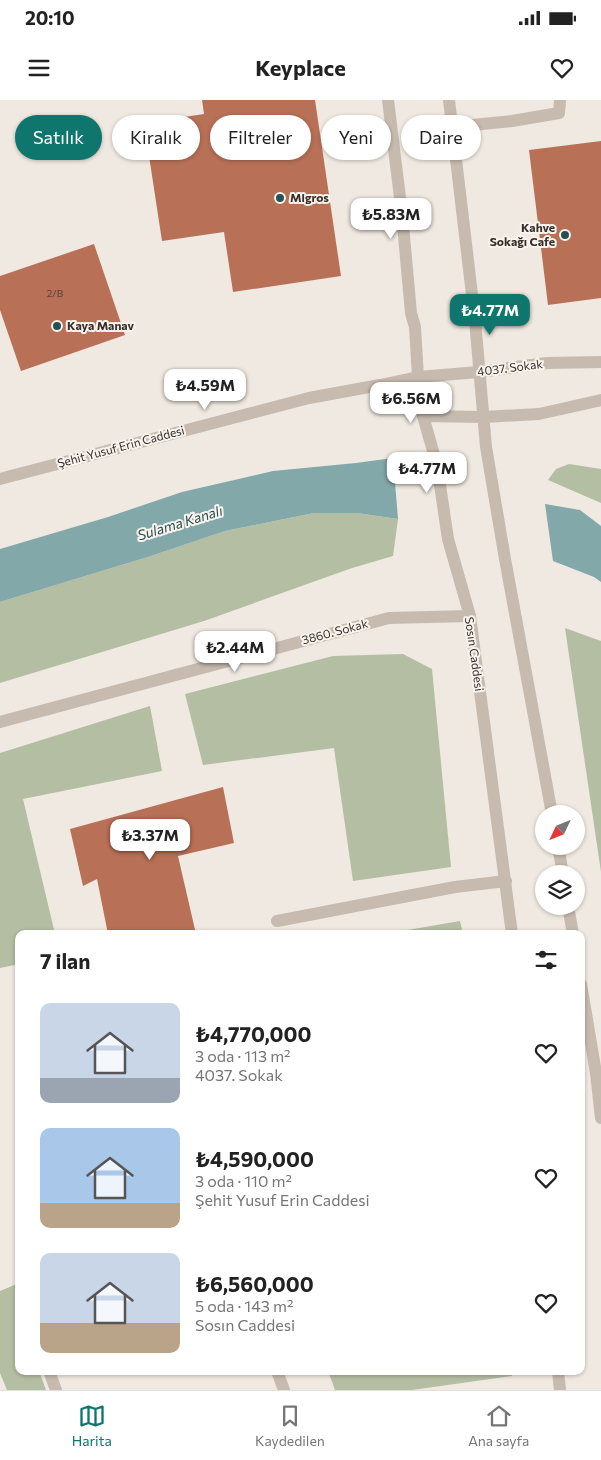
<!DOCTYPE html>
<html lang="tr">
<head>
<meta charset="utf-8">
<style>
  :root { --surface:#fff; --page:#f2f2f2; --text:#222; --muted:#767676; --line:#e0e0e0; --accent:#0f766e }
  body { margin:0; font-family:Commissioner,sans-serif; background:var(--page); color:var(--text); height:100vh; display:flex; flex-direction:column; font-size:19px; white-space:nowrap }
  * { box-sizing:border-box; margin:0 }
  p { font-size:16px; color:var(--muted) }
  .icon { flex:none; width:28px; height:28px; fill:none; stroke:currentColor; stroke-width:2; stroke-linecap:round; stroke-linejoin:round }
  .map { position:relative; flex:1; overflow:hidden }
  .sheet { position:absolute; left:15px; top:830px; width:570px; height:445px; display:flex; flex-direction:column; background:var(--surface); border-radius:10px; box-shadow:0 1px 4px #0004 }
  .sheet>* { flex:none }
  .top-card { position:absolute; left:15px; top:15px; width:571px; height:45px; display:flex; gap:10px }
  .needle { width:32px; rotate:227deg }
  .controls { position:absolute; left:535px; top:705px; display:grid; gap:10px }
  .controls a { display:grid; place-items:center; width:50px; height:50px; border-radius:50%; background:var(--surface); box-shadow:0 1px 4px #0004; font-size:25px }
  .price { position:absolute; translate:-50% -42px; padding:0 11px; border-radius:10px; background:#fff; color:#222; font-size:16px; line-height:32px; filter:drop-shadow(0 1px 2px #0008) }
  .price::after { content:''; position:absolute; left:50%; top:30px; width:15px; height:11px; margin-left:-8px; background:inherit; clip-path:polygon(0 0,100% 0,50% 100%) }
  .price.active { background:var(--accent); color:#fff }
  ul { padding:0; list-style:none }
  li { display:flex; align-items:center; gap:15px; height:125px; padding:0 25px }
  li span { display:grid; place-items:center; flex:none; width:140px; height:100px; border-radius:10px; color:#555 }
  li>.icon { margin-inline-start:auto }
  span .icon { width:60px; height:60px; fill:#fffc; stroke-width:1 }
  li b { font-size:21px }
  h2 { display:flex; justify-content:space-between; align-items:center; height:60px; padding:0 25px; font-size:21px }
  .pill { padding:0 18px; border-radius:22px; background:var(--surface); box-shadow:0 1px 4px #0004; font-size:18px; line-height:45px }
  .pill.active { background:var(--accent); color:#fff }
  .status { display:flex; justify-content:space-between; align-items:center; height:35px; padding:0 25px; background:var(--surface); direction:ltr }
  .status svg { height:14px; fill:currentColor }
  header { display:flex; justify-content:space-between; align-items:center; height:65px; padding:0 25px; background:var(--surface); font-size:22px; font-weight:700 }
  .menu { display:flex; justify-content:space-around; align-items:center; height:70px; border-top:1px solid var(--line); background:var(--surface); font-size:14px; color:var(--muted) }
  .menu a { display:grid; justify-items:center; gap:2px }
  .menu .active { color:var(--accent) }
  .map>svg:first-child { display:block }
</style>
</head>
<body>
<div class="status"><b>20:10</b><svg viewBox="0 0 49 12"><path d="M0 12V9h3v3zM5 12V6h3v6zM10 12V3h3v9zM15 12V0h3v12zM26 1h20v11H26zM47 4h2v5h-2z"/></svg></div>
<header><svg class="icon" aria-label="menu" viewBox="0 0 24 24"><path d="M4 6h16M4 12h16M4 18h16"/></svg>Keyplace<svg class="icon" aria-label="heart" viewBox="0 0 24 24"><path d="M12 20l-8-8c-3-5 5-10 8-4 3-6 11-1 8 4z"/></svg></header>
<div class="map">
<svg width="601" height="1290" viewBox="0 0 601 1290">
  <rect width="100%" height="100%" fill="#f0e9e1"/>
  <g fill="#b4bea2">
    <path d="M569,364l32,5v34l-53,-23 8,-11z"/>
    <path d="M314,413h43l41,6 -5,37 -41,12 -148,53 -204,62v-81l151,-46 74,-25z"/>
    <path d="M565,528l36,13v231z"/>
    <path d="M403,554l29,15 19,198 -98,14 -19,-133 -131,17 -18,-71 148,-38z"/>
    <path d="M150,606l12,65 -139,28 32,135h-36v30l-19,4v-215z"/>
    <path d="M460,821l3,13h-79z"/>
    <path d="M19,1183v88h20l7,19h-39l-7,-17v-82z"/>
    <path d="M328,1271h183l1,5 -100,14h-77z"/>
  </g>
  <g fill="#83a8aa">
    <path d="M393,358l5,61 -41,-6h-43l-89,18 -74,25 -151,46v-53l108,-32 74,-25 91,-21 83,-8z"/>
    <path d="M545,404l35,6 21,16v56l-7,-5 -41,-16z"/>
  </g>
  <g fill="#b87057">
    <path d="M202,0h113l26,176 -108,16 -9,-60 -62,9 -18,-118 60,-9z"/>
    <path d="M601,41v157l-53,7 -19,-155z"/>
    <path d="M94,144l31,91 -104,36 -21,-61v-34z"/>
    <path d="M223,687l11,56 -56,13 18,78h-88l-11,-55 -14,7 -13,-57z"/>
  </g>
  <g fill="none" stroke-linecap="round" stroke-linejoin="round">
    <g stroke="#c7baae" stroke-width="12">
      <path d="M388,0l14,114 9,99 4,14 3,50 5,39 14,49 11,74 22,77 42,318"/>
      <path d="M449,0l26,220 11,127 19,112 47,255"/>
      <path d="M452,27l60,-6 47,-8 1,-13"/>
      <path d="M423,316l61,1 55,-3 62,-14"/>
      <path d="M0,379l309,-81 71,-13 38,-8 61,-5 68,-9 54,-1"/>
      <path d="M0,622l389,-104 81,-2"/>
      <path d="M558,746l5,28"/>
      <path d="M568,806l5,28"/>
      <path d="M277,821l178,-34 51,-6"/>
      <path d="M581,884l15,89 5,45"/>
      <path d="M49,1271l7,19"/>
      <path d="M277,1271l7,19"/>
      <path d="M558,1271l2,19"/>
    </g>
  </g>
  <g fill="#255054" stroke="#f8f3ed" stroke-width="2">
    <circle cx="280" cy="98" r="5"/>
    <circle cx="565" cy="135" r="5"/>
    <circle cx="57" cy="226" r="5"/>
  </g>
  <g text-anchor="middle" stroke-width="4" stroke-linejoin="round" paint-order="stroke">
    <g font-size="10" fill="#573f36">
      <text x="55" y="197">2/B</text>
    </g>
    <g font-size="12" font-weight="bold" fill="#372f2b" stroke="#f8f3ed" text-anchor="start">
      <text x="290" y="102">Migros</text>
      <text x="555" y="132" text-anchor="end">Kahve<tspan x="555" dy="14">Sokağı Cafe</tspan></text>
      <text x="67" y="230">Kaya Manav</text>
    </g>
    <g font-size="12" fill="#372f2b" stroke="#f8f3ed">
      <text transform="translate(510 268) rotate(-7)" y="4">4037. Sokak</text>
      <text transform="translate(121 347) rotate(-15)" y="4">Şehit Yusuf Erin Caddesi</text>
      <text transform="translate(335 532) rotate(-15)" y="4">3860. Sokak</text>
      <text transform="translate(474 554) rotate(82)" y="4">Sosın Caddesi</text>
    </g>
    <g font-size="14" font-style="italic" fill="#255054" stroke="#f8f3ed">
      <text transform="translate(180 423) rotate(-17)" y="5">Sulama Kanalı</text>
    </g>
  </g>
</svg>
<div class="controls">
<a><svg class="needle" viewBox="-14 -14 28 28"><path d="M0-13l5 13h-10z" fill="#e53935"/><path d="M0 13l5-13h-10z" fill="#767676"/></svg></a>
<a><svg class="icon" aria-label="layers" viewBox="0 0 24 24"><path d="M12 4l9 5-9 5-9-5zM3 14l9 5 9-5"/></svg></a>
</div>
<b class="price" style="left:391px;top:140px">₺5.83M</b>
<b class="price active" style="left:490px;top:236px">₺4.77M</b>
<b class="price" style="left:205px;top:311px">₺4.59M</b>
<b class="price" style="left:411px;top:324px">₺6.56M</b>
<b class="price" style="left:427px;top:394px">₺4.77M</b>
<b class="price" style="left:235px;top:573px">₺2.44M</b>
<b class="price" style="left:150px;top:761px">₺3.37M</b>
<div class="top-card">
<a class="pill active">Satılık</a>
<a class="pill">Kiralık</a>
<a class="pill">Filtreler</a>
<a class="pill">Yeni</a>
<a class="pill">Daire</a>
</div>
<section class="sheet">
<h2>7 ilan<svg class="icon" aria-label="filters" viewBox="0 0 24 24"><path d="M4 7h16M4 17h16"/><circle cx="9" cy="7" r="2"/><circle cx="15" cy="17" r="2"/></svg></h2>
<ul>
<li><span style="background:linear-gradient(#c9d6e8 75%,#9aa5b1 0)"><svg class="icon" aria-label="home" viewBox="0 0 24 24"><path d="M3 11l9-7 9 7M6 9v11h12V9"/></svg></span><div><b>₺4,770,000</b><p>3 oda · 113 m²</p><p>4037. Sokak</p></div><svg class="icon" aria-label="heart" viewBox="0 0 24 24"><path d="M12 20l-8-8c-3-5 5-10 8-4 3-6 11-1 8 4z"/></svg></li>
<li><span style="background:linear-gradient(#a9c7e8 75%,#b9a48a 0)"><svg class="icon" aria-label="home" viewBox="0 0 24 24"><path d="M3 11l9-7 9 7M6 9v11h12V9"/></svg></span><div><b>₺4,590,000</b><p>3 oda · 110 m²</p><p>Şehit Yusuf Erin Caddesi</p></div><svg class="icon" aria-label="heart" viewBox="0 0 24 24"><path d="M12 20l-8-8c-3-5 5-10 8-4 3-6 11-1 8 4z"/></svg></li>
<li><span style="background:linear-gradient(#c9d6e8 70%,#b9a48a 0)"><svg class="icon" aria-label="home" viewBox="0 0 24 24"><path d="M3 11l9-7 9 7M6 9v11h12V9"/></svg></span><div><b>₺6,560,000</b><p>5 oda · 143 m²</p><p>Sosın Caddesi</p></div><svg class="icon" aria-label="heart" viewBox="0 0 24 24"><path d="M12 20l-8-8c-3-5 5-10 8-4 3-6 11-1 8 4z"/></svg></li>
</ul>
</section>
</div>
<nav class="menu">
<a class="active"><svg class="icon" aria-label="map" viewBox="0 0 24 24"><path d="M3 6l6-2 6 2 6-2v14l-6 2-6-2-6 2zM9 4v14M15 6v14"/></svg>Harita</a>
<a><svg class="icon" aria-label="saved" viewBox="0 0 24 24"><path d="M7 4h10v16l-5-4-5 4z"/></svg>Kaydedilen</a>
<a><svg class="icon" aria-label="home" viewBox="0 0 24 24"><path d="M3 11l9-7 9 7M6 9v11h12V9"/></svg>Ana sayfa</a>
</nav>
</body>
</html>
